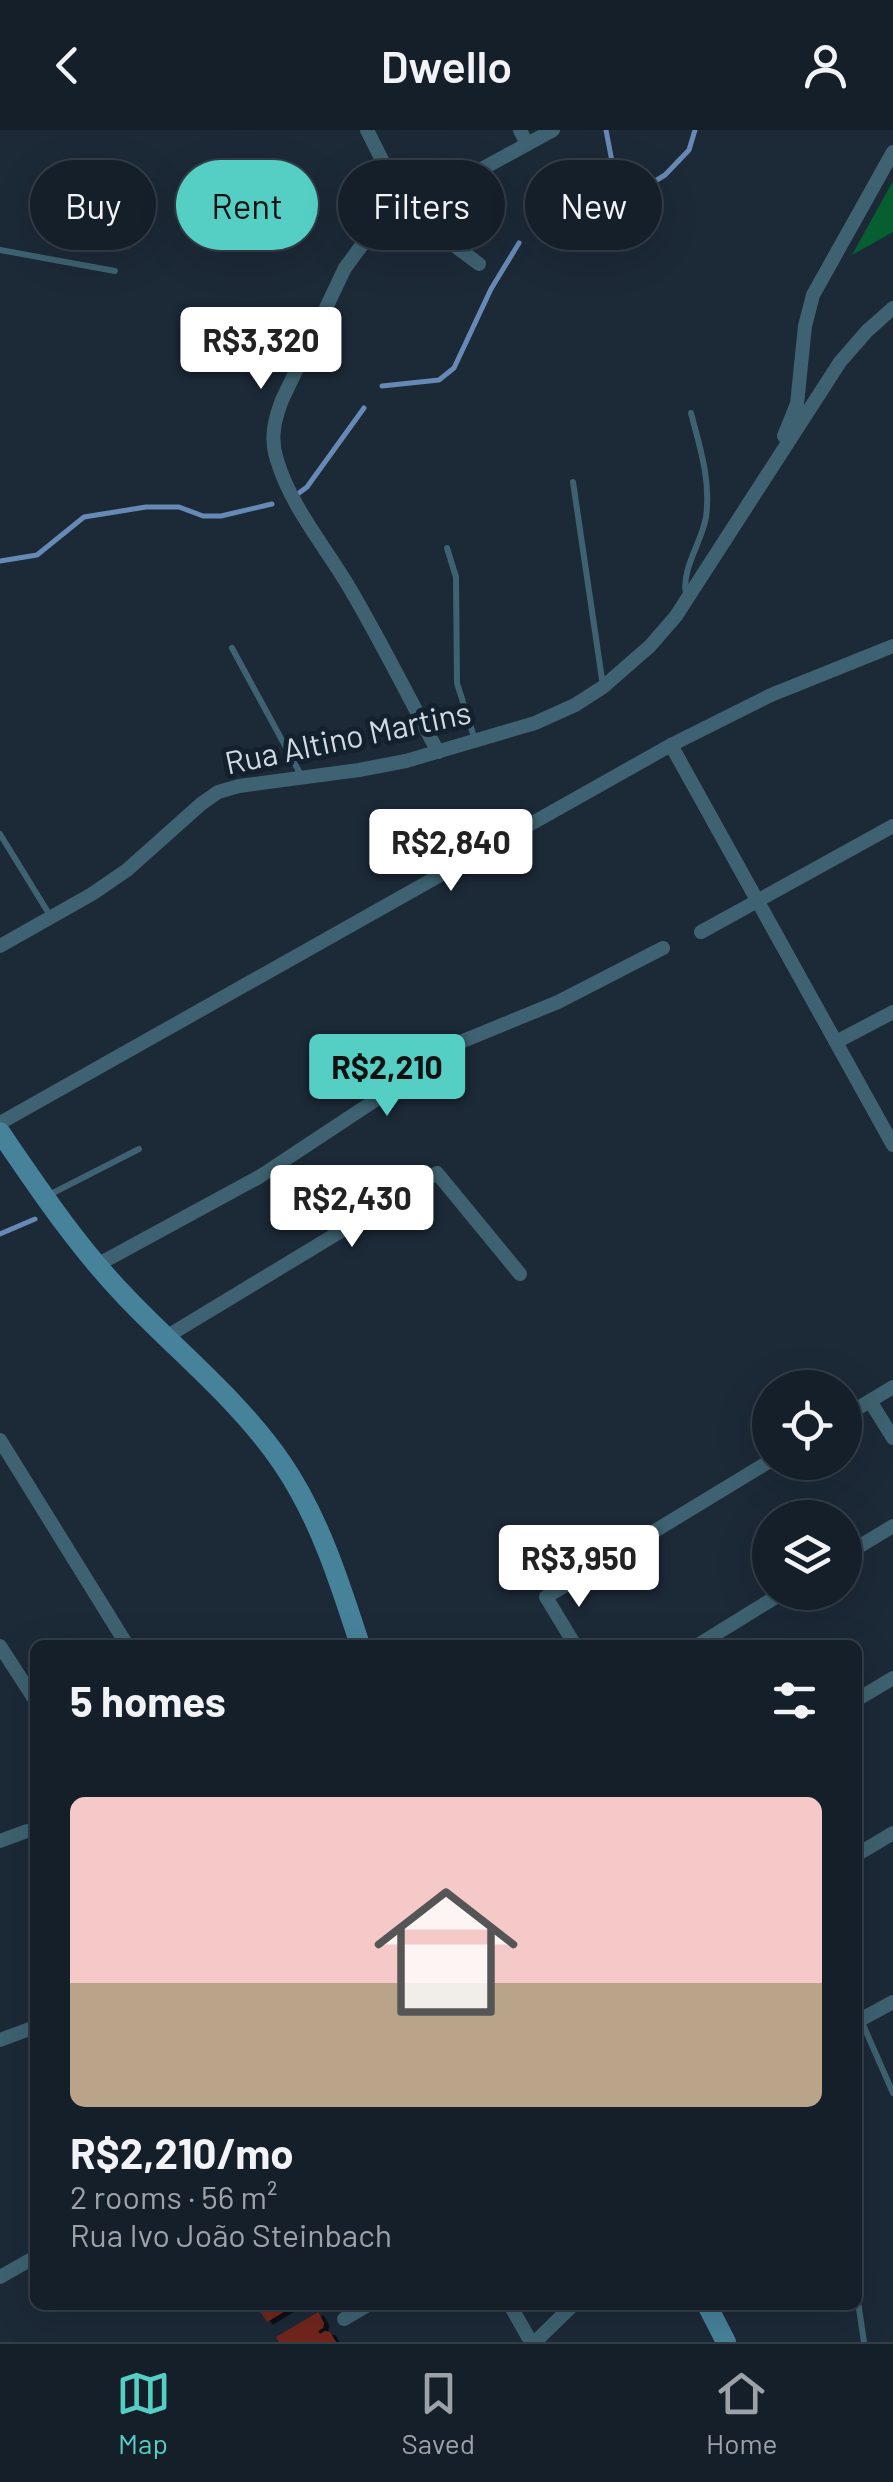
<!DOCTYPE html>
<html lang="en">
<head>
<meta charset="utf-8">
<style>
  :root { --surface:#151f29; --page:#222c35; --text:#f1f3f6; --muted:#9da2a8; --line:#343d46; --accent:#55cec4 }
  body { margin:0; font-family:Barlow,sans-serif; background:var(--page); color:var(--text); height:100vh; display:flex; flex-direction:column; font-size:38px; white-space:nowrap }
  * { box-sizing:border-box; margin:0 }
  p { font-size:32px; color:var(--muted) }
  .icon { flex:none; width:55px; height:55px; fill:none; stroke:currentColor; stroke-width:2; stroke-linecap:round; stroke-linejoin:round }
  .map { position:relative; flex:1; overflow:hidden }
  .sheet { position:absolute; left:30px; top:1510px; width:832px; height:670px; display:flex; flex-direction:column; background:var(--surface); border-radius:15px; box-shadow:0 10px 40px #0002,0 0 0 2px var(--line) }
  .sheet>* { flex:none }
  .guide { position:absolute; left:30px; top:30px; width:835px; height:90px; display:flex; gap:20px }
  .controls { position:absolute; left:752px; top:1240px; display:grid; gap:20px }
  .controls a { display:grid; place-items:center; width:110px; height:110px; border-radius:50%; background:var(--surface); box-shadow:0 10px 40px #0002,0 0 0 2px var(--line); font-size:50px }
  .price { position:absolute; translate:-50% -85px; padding:0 22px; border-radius:10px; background:#fff; color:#222; font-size:32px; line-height:65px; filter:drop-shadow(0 2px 5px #0008) }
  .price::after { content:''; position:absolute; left:50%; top:60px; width:30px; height:22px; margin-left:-15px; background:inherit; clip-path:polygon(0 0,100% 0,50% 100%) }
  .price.current { background:var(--accent); color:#111 }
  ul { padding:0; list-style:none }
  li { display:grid; align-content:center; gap:20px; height:530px; padding:0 40px }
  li+li { border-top:2px solid var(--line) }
  li span { display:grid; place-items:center; height:310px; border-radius:15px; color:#555 }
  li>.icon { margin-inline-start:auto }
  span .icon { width:180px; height:180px; fill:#fffc; stroke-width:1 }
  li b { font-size:42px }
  h2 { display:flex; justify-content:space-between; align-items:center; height:120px; padding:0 40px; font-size:42px }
  .chip { padding:0 35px; border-radius:45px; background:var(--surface); box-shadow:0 10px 40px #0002,0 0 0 2px var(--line); font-size:35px; line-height:90px }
  .chip.current { background:var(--accent); color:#111 }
  header { display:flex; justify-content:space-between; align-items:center; height:130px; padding:0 40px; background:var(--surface); font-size:45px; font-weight:600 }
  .menu { display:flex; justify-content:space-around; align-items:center; height:140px; border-top:2px solid var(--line); background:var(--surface); font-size:28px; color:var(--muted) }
  .menu a { display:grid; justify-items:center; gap:5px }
  .menu .current { color:var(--accent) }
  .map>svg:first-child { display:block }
</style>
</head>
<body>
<header><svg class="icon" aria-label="back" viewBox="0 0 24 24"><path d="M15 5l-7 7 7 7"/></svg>Dwello<svg class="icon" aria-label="person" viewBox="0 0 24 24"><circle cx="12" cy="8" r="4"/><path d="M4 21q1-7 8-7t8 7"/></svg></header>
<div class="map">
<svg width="893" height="2212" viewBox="0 0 893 2212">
  <defs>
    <filter id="shadow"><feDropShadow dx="5.5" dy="3" stdDeviation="0" flood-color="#0009"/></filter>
  </defs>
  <rect width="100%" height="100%" fill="#1c2937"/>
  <path fill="#065f31" d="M893,51v51l-41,23z"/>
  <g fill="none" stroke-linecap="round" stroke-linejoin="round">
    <g stroke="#668ab5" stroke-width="5">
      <path d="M606,0l8,42 13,26"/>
      <path d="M543,110l32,-10 90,-55 24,-25 6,-20"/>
      <path d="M382,256l57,-6 15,-12 37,-79 28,-46"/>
      <path d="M299,363l8,-6 57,-79"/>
      <path d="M0,431l37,-6 47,-38 62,-10h33l24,9h18l51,-12"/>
      <path d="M0,1104l35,-15"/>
    </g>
  </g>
  <g fill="#72281c" filter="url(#shadow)">
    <path d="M262,2175h33l-28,17 -7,-11z"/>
    <path d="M318,2182l6,11 -1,5 -5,3 2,3 5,-3 5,1 6,10h-57l-3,-5z"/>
  </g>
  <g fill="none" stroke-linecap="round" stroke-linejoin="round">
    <g stroke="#3e6271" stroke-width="6">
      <path d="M0,120l115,21"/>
      <path d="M573,352l30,204"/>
      <path d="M447,418l9,29 1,106 18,57"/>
      <path d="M686,464c-5,-25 16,-52 20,-77 5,-37 -6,-69 -15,-104"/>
      <path d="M232,518l70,129"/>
      <path d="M0,704l51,83"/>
      <path d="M47,1066l92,-47"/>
      <path d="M861,1890l32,73"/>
      <path d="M858,2172l6,40"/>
    </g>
    <g stroke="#3e6271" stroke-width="14">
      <path d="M367,0l40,80 72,54"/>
      <path d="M520,0l7,14"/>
      <path d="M784,306l13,-32 8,-78 8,-31 80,-143"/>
      <path d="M671,615l222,400"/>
      <path d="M438,622c-30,-56 -59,-115 -92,-170 -24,-39 -56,-78 -69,-122 -7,-21 -3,-39 5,-60l63,-132 25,-34 37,-24 146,-80"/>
      <path d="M701,802l192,-106"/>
      <path d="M0,816l92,-52 35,-24 74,-66 17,-12 21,-6 120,-16 47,-9 129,-38 40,-18 28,-18 47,-41 26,-30 164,-254 27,-31 26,-23"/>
      <path d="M836,912l57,-30"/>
      <path d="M0,993l671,-378 100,-50 122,-49"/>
      <path d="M97,1135l162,-88 115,-76 67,-51 117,-48 105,-54"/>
      <path d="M166,1207l271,-164 83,101"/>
      <path d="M870,1271l23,37"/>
      <path d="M845,1286l48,-29"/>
      <path d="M0,1310l127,205"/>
      <path d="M845,1425l48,-29"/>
      <path d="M575,1515l-29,-48 224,-136"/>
      <path d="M698,1515l86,-53"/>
      <path d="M0,1516l35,54"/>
      <path d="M858,1569l35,-21"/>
      <path d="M0,1711l27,-10"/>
      <path d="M858,1724l35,-21"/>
      <path d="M858,1891l35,-19"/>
      <path d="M0,1910l35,-13"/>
      <path d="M0,2147l30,-17"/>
      <path d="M510,2175l21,37"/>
      <path d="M344,2189l24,-14"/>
      <path d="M535,2212l38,-37"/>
    </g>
    <g stroke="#47829b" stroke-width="20">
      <path d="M0,1002c39,57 77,114 125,164 52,55 114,104 157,167 37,54 58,120 78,182"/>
      <path d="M707,2175l19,37"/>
    </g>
  </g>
  <g text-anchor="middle" stroke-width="10" stroke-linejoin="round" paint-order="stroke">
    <g font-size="32" fill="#d1dae3" stroke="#13202d">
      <text transform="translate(348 608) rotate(-12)" y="11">Rua Altino Martins</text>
    </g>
  </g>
</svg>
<div class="controls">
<a><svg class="icon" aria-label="locate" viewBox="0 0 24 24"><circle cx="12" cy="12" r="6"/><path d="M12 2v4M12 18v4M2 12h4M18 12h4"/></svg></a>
<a><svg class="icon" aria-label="layers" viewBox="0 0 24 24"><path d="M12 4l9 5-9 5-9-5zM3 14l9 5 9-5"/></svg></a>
</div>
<b class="price" style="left:261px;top:262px">R$3,320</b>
<b class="price" style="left:451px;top:764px">R$2,840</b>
<b class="price current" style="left:387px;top:989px">R$2,210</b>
<b class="price" style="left:352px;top:1120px">R$2,430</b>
<b class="price" style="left:579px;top:1480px">R$3,950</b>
<div class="guide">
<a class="chip">Buy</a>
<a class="chip current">Rent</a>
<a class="chip">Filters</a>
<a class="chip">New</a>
</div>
<section class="sheet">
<h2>5 homes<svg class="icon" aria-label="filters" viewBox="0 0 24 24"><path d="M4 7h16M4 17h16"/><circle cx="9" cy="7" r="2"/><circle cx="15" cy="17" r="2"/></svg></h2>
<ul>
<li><span style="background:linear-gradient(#f6c9c9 60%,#b9a48a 0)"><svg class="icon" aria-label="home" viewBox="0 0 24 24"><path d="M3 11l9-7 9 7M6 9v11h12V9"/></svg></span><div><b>R$2,210/mo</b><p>2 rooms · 56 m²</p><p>Rua Ivo João Steinbach</p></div></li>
</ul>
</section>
</div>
<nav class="menu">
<a class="current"><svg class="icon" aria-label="map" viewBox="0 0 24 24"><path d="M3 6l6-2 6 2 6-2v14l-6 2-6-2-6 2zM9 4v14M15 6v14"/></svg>Map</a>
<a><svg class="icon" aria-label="saved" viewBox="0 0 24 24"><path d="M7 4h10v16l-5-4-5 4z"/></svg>Saved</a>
<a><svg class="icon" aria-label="home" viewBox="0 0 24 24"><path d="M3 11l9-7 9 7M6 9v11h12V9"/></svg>Home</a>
</nav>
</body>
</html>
